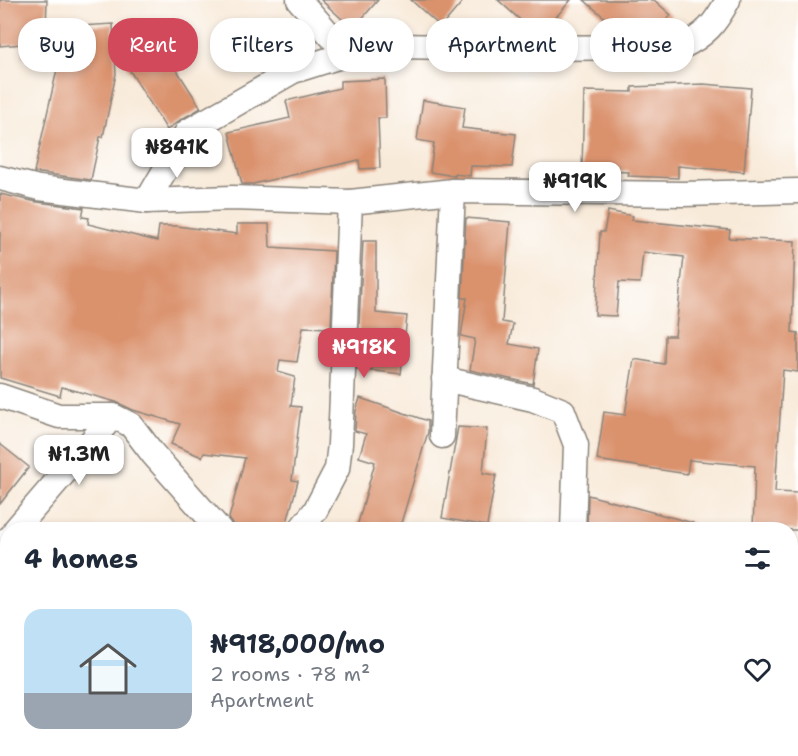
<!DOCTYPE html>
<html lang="en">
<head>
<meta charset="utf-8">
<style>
  :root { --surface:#fff; --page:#f6f6f7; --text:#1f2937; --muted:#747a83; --line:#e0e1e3; --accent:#d1495b }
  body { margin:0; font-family:"Shantell Sans",sans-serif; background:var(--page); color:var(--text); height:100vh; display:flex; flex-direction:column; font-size:22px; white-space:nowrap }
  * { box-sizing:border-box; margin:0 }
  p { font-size:20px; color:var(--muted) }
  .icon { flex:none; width:33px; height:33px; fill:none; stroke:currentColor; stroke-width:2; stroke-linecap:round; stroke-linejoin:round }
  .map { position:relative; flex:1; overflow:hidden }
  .side { position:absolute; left:0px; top:522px; width:798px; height:234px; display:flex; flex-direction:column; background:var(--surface); border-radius:24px 24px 0 0; box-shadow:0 3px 9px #0003 }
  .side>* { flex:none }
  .top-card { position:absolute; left:18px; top:18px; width:762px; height:54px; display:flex; gap:12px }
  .price { position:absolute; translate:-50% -51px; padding:0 14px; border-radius:12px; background:#fff; color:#222; font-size:20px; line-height:39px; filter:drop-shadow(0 2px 3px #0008) }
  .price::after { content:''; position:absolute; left:50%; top:36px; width:18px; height:14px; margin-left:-9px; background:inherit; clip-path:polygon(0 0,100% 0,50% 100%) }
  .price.current { background:var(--accent); color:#fff }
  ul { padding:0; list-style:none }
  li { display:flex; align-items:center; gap:18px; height:150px; padding:0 24px }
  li+li { border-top:2px solid var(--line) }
  li span { display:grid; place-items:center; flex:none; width:168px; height:120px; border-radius:18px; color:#555 }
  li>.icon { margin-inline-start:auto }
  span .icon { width:72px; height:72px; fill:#fffc; stroke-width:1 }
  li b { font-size:26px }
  h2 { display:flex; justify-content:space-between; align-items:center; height:72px; padding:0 24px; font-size:26px }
  .tag { padding:0 21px; border-radius:24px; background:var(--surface); box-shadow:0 3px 9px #0003; font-size:21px; line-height:54px }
  .tag.current { background:var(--accent); color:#fff }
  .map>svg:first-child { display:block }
</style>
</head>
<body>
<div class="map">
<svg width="798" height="756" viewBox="0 0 798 756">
  <rect width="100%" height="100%" fill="#fff"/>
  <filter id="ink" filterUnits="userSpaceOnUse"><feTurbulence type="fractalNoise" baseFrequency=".0167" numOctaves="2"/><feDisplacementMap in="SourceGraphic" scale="12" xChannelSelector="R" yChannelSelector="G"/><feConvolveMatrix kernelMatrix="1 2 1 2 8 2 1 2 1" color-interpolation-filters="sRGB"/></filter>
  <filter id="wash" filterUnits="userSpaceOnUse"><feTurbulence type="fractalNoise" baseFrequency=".008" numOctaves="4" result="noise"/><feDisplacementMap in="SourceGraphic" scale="24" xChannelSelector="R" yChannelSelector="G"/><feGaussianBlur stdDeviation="1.35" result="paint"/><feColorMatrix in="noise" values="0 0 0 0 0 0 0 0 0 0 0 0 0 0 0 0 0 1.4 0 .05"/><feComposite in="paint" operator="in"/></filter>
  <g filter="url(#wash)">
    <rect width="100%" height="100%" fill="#f8ead9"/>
    <g id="blocks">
      <g fill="#da926d">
        <path d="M0,0h47l-1,28 67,-4 3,50 -13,63h-3l-9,43 -57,-8 26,-116 -38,1v-13l-22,2z"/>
        <path d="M321,0h57l-25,29z"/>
        <path d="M411,0h53l-23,27z"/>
        <path d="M498,0h73l-30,34h-5z"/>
        <path d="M584,0h70l17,15 -16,18h-18l-13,-11 -6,7z"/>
        <path d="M154,34l47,74 -21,12 -13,10 -47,-75z"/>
        <path d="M385,79l1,39h-8l2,50 -20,1 -1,-9 -106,24h-11l-13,-52 61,-14 -4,-17 54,-13v-7z"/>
        <path d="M703,84l48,4 -7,84 -66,-6v12l-50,-2 1,-4 -47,-2 2,-79 48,1v-5z"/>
        <path d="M423,100l42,7 -3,21 54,6 -4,33 -41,-1 -1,10 -15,-2v2l-25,-4 4,-29 -17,-3z"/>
        <path d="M0,194l37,8 47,6 -2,9 7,1 -1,6 69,17 2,-15h18l60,8v-10h32l1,23 64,4 -3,77 -28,-1 -6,35 -17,-2 -2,12 17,5 -4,29 10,1 -9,73 6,1 -13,49h-51v-3l-5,-9 16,-60 -41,-5 -2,4 -31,-13 9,-20 -47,-14 -17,-8 -54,-15 -2,9 -60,-18z"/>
        <path d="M608,211l25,5 -1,4 98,10 -1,8 66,3 -3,91 6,1v39l-15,-2 -8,122 23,1v37h-45l2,-64 -66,-6 -2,14 -90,-14 7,-48 21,3 9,-56 30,5 1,-28h10l9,-79 -41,-5 -3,31 -21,-1 -3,34 -21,-1 5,-83h4z"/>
        <path d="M466,218l44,4 -8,100 11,2 -4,20 29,5 -5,35 -63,-14 5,-31 -14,-3 6,-38h-5z"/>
        <path d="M363,241h13v72l31,3 -6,58 -44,-5z"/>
        <path d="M360,398l68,23v11l-29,98h-43l19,-68 -16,-5 7,-23 -11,-3 1,-20z"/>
        <path d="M458,427l29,2 -4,44 13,2 -9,51 -45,-8z"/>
        <path d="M0,444l29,23 -29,37z"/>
        <path d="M588,495l105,28 -1,7h-105z"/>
      </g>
    </g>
  </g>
  <g filter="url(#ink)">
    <use href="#blocks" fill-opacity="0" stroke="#8a837a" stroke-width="1.5"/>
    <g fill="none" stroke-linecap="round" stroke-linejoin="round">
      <defs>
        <g id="minor">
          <path d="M299,0l48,54"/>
          <path d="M0,178l39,10 108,13 85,-3 118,4 103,-11 230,3 115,-3"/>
          <path d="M147,201l40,-69 106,-61 54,-17 47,-8 124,2 163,-1c25,-12 34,-23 47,-47"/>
          <path d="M444,379l89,20 30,12 13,34 -3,85"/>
          <path d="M0,396l59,20h54l18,9 22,29 67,76"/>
          <path d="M442,436l11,-245"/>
          <path d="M15,530l98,-114"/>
          <path d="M300,530l15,-19 22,-42 3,-25 10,-242"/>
          <path d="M0,548l8,-9"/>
          <path d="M659,748l22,8"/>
          <path d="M513,756l5,-8"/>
        </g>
      </defs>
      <use href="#minor" stroke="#8a837a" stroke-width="27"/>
      <use href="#minor" stroke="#fff" stroke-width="24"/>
    </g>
  </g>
</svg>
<b class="price" style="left:177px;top:179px">₦841K</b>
<b class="price" style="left:575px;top:213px">₦919K</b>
<b class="price current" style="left:364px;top:379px">₦918K</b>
<b class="price" style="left:79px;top:486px">₦1.3M</b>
<div class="top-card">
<a class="tag">Buy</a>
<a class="tag current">Rent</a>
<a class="tag">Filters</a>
<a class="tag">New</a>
<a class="tag">Apartment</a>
<a class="tag">House</a>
</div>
<section class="side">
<h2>4 homes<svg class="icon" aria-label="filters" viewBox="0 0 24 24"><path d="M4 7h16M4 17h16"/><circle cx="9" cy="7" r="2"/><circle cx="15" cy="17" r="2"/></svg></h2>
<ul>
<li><span style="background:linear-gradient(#bfe0f5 70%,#9aa5b1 0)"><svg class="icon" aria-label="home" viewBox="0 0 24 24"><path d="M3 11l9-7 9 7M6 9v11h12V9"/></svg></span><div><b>₦918,000/mo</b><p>2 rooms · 78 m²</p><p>Apartment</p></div><svg class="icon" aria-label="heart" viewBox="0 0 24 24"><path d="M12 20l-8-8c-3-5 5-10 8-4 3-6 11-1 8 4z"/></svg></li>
</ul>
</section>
</div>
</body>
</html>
